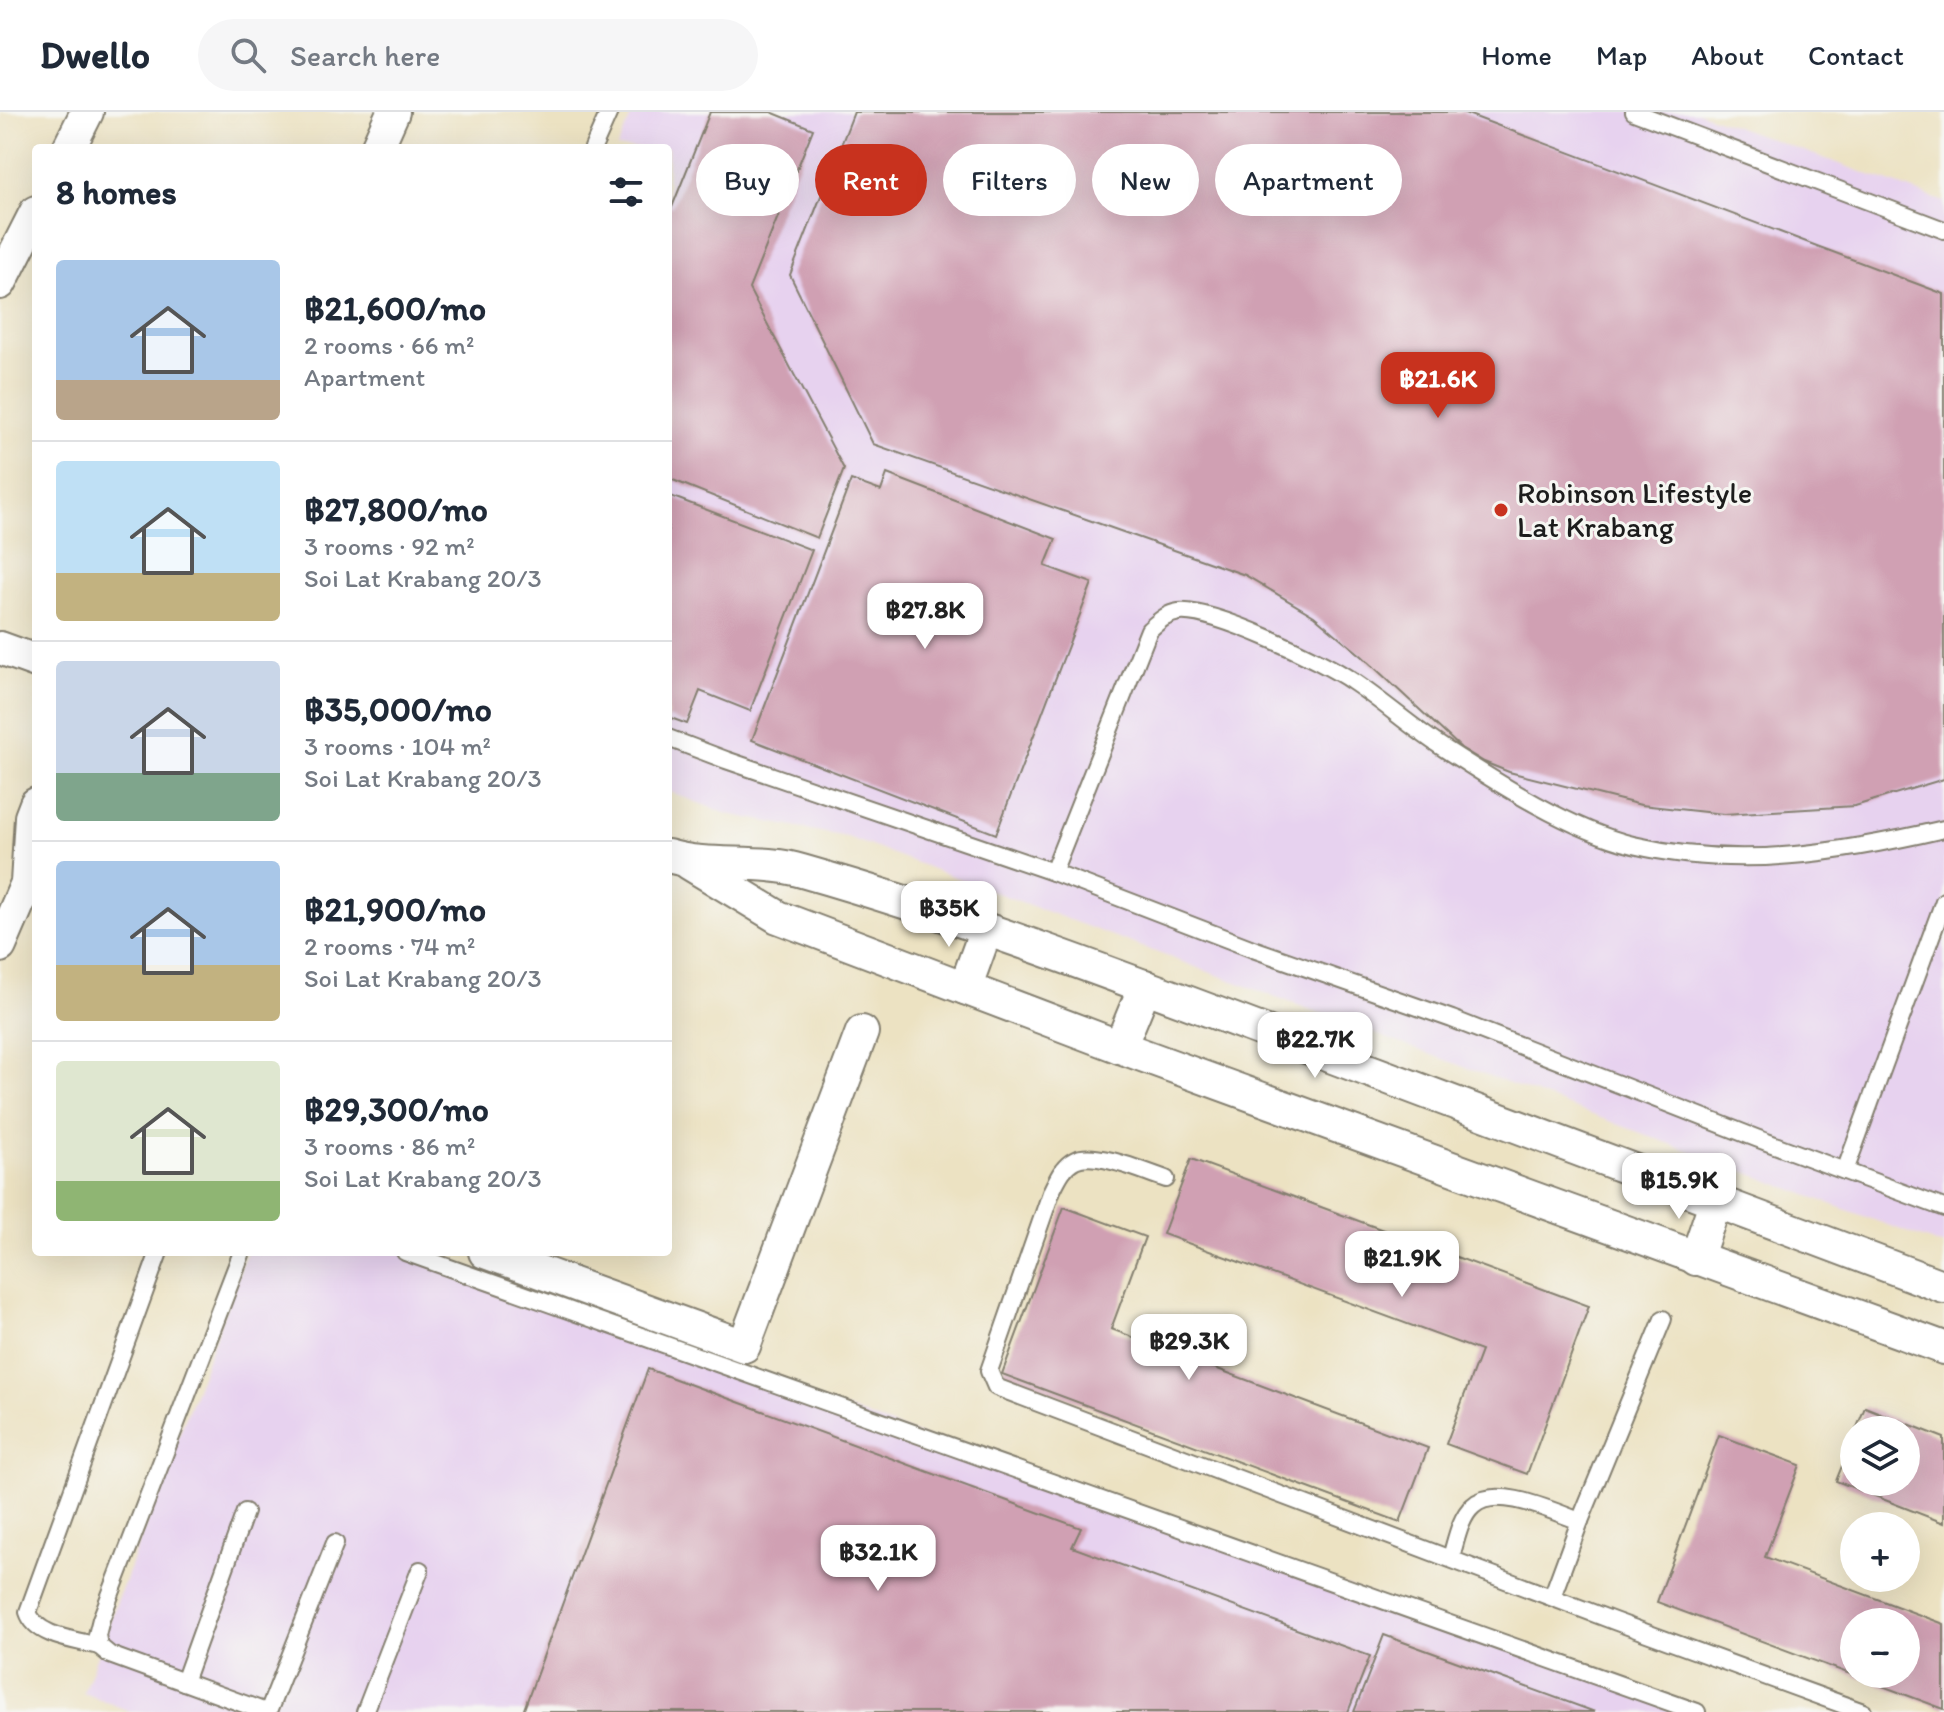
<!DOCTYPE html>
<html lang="en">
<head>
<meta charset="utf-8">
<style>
  :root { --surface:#fff; --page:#f6f6f7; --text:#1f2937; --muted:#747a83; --line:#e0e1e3; --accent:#c8321e }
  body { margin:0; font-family:Itim,sans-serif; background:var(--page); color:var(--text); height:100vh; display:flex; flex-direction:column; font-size:30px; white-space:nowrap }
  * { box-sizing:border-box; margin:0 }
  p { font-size:26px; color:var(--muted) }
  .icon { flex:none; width:44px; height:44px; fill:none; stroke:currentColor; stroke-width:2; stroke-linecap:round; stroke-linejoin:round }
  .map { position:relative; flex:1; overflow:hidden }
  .sheet { position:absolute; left:32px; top:32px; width:640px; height:1112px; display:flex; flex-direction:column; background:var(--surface); border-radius:8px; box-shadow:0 8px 32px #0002 }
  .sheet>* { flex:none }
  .top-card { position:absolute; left:696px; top:32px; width:760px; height:72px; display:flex; gap:16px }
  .buttons { position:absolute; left:1840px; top:1304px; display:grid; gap:16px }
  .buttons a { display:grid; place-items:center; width:80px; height:80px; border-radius:50%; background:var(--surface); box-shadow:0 8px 32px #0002; font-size:40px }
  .price { position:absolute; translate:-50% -68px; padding:0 18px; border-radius:16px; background:#fff; color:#222; font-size:26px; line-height:52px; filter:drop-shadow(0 2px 4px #0008) }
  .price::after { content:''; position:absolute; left:50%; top:48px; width:24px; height:18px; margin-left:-12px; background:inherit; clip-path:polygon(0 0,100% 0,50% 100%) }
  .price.selected { background:var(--accent); color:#fff }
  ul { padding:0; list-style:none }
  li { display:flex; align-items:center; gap:24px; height:200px; padding:0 24px }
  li+li { border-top:2px solid var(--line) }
  li span { display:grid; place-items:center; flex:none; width:224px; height:160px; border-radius:8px; color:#555 }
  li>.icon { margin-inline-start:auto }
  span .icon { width:96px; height:96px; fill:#fffc; stroke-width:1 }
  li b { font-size:34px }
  h2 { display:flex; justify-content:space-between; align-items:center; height:96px; padding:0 24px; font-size:34px }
  .chip { padding:0 28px; border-radius:36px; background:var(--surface); box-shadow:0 8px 32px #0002; font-size:28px; line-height:72px }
  .chip.selected { background:var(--accent); color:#fff }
  header { display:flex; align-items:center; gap:48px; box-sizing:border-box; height:112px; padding:0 40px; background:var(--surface); border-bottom:2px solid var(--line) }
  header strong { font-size:38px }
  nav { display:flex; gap:44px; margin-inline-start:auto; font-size:28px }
  .search { width:560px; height:72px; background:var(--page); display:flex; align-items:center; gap:20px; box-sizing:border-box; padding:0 28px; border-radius:44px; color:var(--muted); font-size:30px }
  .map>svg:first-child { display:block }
</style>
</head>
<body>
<header>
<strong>Dwello</strong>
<div class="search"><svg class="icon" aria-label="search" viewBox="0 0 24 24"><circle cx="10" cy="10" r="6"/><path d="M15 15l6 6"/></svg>Search here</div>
<nav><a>Home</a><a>Map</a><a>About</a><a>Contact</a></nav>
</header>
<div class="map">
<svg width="1944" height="1600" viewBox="0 0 1944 1600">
  <rect width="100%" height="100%" fill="#f6f6f2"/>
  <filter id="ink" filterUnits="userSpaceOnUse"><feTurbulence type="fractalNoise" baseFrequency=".0125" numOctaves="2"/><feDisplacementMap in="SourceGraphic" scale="16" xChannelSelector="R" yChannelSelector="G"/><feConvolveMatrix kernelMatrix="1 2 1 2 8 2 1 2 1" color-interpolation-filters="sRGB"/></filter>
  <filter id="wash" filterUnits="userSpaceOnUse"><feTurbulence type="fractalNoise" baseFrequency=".006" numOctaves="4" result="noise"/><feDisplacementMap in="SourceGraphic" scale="32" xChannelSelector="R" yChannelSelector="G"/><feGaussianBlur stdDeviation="1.8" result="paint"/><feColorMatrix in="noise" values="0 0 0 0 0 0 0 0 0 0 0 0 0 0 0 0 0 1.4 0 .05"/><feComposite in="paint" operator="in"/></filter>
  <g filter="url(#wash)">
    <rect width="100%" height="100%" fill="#ece2c2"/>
    <g fill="#e7d2ef">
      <path d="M633,0h1064l247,90v1044l-1097,-409 -120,-23 -59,-23v-643h-51z"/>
      <path d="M247,1140h154l1303,460h-1572l-49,-19z"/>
    </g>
    <g id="blocks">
      <g fill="#d0a0b3" fill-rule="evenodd">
        <path d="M710,0h61l42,17 -64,160 95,180 -27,69 -149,-60v-273l4,2z"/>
        <path d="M854,0h608l482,182v485l-89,27 -131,8 -83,-9 -132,-33 -25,-10 -23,-14 -99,-92 -48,-40 -69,-41 -372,-131 -83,-169z"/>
        <path d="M887,362l169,65 -11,27 47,17 -96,251 -244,-94 99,-260 30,11z"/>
        <path d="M668,383l144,55 -62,161 -50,-20 -13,33 -19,-7z"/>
        <path d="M1191,1047l398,147 -62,168 -81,-30 35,-93 -318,-117z"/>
        <path d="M1064,1095l81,30 -34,92 317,119 -28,74 -398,-148z"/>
        <path d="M648,1257l433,159 -9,19 298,109 -22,56h-825z"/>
        <path d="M1865,1295l79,31v85l-108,-42 18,-45v46h52v-52h-50z"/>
        <path d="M1719,1323l81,30 -35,92 179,67v85l-287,-107zM1854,1510h52v52h-52z"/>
        <path d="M1384,1523l211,77h-241z"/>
      </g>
    </g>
  </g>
  <g filter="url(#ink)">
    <use href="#blocks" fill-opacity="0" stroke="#847f6f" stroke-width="2"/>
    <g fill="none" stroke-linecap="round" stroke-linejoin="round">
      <defs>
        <g id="service">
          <path d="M1634,0l310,118"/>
          <path d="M593,36l16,-36"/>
          <path d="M668,626l58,22 327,112 200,77 199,70 304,119 188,70"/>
          <path d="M1053,760l96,-242c10,-9 17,-16 30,-18 33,-4 144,49 173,69 32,21 60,47 93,68 54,35 126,81 188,96 105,25 208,8 311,-16"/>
          <path d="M1845,1059l99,-270"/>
          <path d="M1166,1067c-21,-7 -72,-29 -91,-19 -12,6 -17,18 -23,30l-63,181 7,16 618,234 249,91"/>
          <path d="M242,1140l-141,367 -4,16 2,11 11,9 156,57"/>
          <path d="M405,1140l1292,460"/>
          <path d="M1580,1409l83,-202"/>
          <path d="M1451,1445c5,-16 9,-40 22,-51 23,-22 81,6 107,15l-28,76"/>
          <path d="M99,1534c-23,-6 -63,-9 -71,-34l131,-360"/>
          <path d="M184,1570l61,-170"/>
          <path d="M268,1600l67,-169"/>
          <path d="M365,1600l55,-142"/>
        </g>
        <g id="minor">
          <path d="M69,36l18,-36"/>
          <path d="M377,36l16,-36"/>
          <path d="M0,171l36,-71"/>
          <path d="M0,536l36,13"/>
          <path d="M668,744c43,13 91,2 134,15 172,49 339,114 507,177 212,79 424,158 635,239"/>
          <path d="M689,751l89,54 342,130 824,301"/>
          <path d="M0,834l27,-63 4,-66 5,-13"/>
          <path d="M965,876l21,-58"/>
          <path d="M1120,935l25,-61"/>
          <path d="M485,1140l259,94 118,-314"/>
          <path d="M1696,1147l20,-59"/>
        </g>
      </defs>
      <use href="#service" stroke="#847f6f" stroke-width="20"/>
      <use href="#minor" stroke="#847f6f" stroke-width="36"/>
      <use href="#service" stroke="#fff" stroke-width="16"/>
      <use href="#minor" stroke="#fff" stroke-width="32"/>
    </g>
  </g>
  <circle fill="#c8321e" stroke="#f6f6f2" stroke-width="3" cx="1501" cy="398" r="8"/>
  <g text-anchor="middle" stroke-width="6" stroke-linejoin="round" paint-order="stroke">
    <g font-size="30" fill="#1c1c1c" stroke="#f6f6f2" text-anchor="start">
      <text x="1517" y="391">Robinson Lifestyle<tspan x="1517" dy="34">Lat Krabang</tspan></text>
    </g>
  </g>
</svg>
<div class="buttons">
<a><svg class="icon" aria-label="layers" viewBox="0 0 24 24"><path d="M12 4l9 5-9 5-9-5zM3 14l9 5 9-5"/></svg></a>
<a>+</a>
<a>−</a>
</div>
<b class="price selected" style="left:1438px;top:308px">฿21.6K</b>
<b class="price" style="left:925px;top:539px">฿27.8K</b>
<b class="price" style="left:949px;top:837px">฿35K</b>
<b class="price" style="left:1315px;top:968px">฿22.7K</b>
<b class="price" style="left:1679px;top:1109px">฿15.9K</b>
<b class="price" style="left:1402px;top:1187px">฿21.9K</b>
<b class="price" style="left:1189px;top:1270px">฿29.3K</b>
<b class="price" style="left:878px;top:1481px">฿32.1K</b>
<div class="top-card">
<a class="chip">Buy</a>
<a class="chip selected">Rent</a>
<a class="chip">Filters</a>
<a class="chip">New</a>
<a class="chip">Apartment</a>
</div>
<section class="sheet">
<h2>8 homes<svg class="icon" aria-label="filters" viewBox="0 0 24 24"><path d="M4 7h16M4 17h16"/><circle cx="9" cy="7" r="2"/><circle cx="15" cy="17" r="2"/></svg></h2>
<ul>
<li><span style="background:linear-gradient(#a9c7e8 75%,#b9a48a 0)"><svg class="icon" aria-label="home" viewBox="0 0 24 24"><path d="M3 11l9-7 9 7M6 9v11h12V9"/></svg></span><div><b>฿21,600/mo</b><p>2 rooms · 66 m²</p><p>Apartment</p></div></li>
<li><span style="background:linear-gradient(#bfe0f5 70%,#c2b280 0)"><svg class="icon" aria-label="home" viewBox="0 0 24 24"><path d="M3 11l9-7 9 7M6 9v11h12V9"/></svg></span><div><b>฿27,800/mo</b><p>3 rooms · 92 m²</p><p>Soi Lat Krabang 20/3</p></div></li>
<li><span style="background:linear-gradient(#c9d6e8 70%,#7fa58c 0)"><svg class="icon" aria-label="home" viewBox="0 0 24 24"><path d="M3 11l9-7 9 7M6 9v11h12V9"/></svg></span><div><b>฿35,000/mo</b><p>3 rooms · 104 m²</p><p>Soi Lat Krabang 20/3</p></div></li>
<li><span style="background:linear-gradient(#a9c7e8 65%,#c2b280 0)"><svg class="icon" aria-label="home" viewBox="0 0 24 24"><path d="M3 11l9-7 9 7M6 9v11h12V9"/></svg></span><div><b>฿21,900/mo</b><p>2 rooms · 74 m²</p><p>Soi Lat Krabang 20/3</p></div></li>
<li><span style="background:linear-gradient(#dfe7d0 75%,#8fb573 0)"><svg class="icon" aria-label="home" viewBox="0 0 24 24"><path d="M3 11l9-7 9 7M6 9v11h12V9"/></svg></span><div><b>฿29,300/mo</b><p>3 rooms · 86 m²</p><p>Soi Lat Krabang 20/3</p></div></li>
</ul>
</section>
</div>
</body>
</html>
